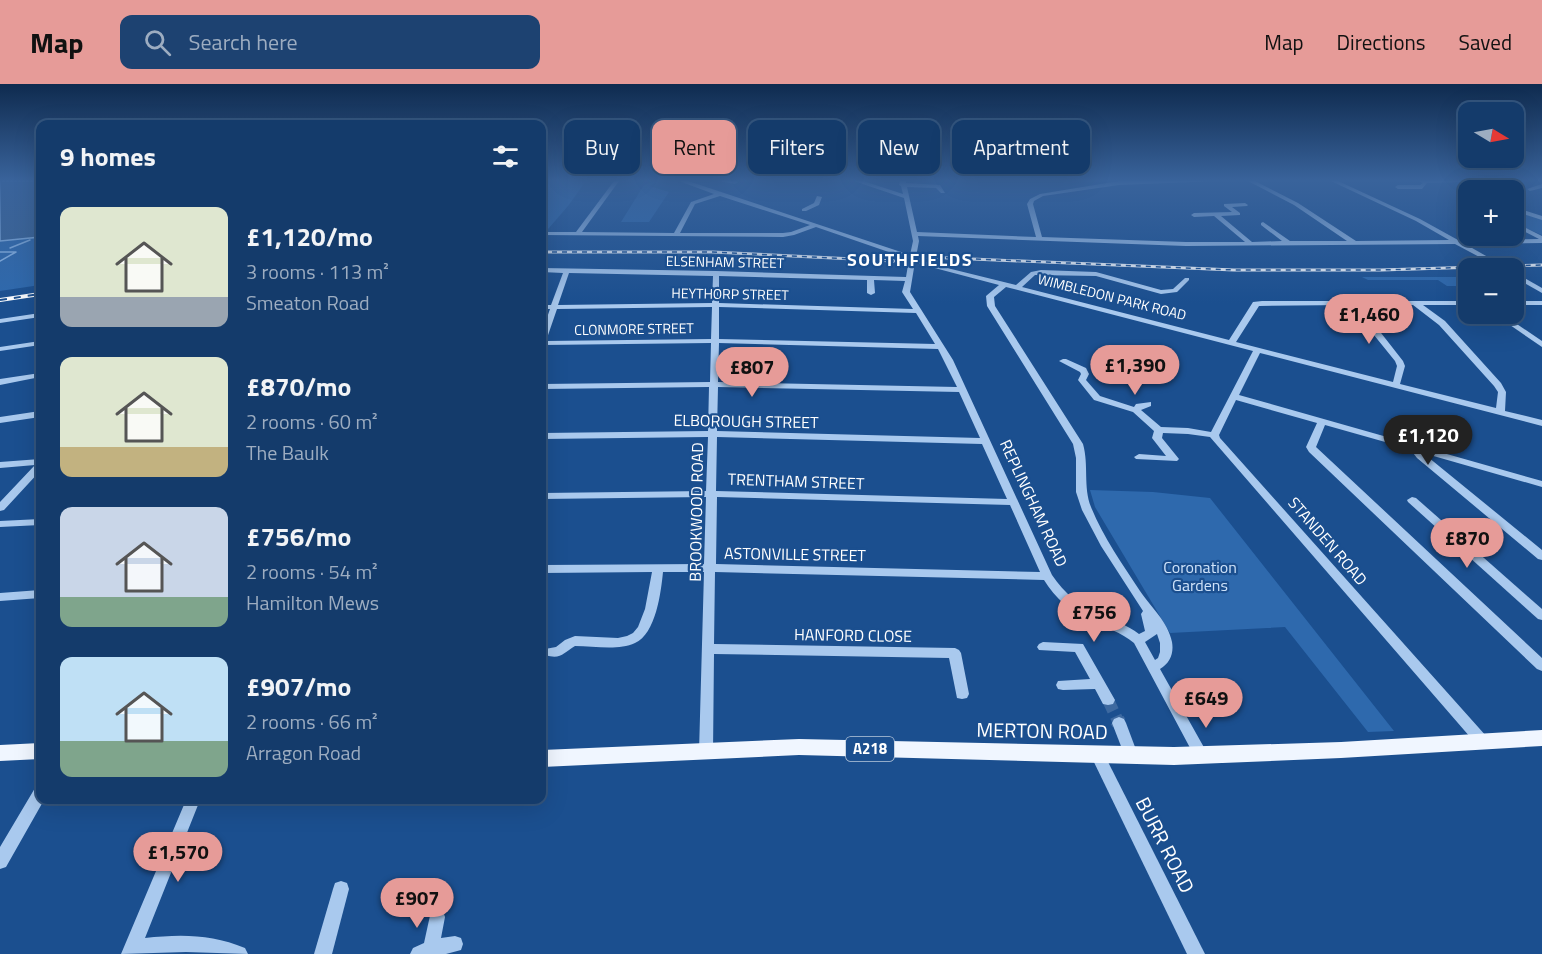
<!DOCTYPE html>
<html lang="en">
<head>
<meta charset="utf-8">
<style>
  :root { --surface:#143b6b; --page:#1d4271; --text:#f1f3f6; --muted:#9dadc1; --line:#33557e; --accent:#e69b98 }
  body { margin:0; font-family:"Titillium Web",sans-serif; background:var(--page); color:var(--text); height:100vh; display:flex; flex-direction:column; font-size:22px; white-space:nowrap }
  * { box-sizing:border-box; margin:0 }
  p { font-size:20px; color:var(--muted) }
  .icon { flex:none; width:33px; height:33px; fill:none; stroke:currentColor; stroke-width:2; stroke-linecap:round; stroke-linejoin:round }
  .map { position:relative; flex:1; overflow:hidden }
  .panel { position:absolute; left:36px; top:36px; width:510px; height:684px; display:flex; flex-direction:column; background:var(--surface); border-radius:12px; box-shadow:0 6px 24px #0002,0 0 0 2px var(--line) }
  .panel>* { flex:none }
  .top-card { position:absolute; left:564px; top:36px; width:570px; height:54px; display:flex; gap:12px }
  .needle { width:39px; rotate:100deg }
  .fabs { position:absolute; left:1458px; top:18px; display:grid; gap:12px }
  .fabs a { display:grid; place-items:center; width:66px; height:66px; border-radius:12px; background:var(--surface); box-shadow:0 6px 24px #0002,0 0 0 2px var(--line); font-size:30px }
  .price { position:absolute; translate:-50% -51px; padding:0 14px; border-radius:21px; background:var(--accent); color:#111; font-size:20px; line-height:39px; filter:drop-shadow(0 2px 3px #0008) }
  .price::after { content:''; position:absolute; left:50%; top:36px; width:18px; height:14px; margin-left:-9px; background:inherit; clip-path:polygon(0 0,100% 0,50% 100%) }
  .price.active { background:#222; color:#fff }
  ul { padding:0; list-style:none }
  li { display:flex; align-items:center; gap:18px; height:150px; padding:0 24px }
  li span { display:grid; place-items:center; flex:none; width:168px; height:120px; border-radius:12px; color:#555 }
  li>.icon { margin-inline-start:auto }
  span .icon { width:72px; height:72px; fill:#fffc; stroke-width:1 }
  li b { font-size:26px }
  h2 { display:flex; justify-content:space-between; align-items:center; height:72px; padding:0 24px; font-size:26px }
  .chip { padding:0 21px; border-radius:12px; background:var(--surface); box-shadow:0 6px 24px #0002,0 0 0 2px var(--line); font-size:21px; line-height:54px }
  .chip.active { background:var(--accent); color:#111 }
  header { display:flex; align-items:center; gap:36px; box-sizing:border-box; height:84px; padding:0 30px; background:var(--accent); color:#111 }
  header strong { font-size:28px }
  nav { display:flex; gap:33px; margin-inline-start:auto; font-size:21px }
  .search { width:420px; height:54px; background:var(--page); display:flex; align-items:center; gap:15px; box-sizing:border-box; padding:0 21px; border-radius:12px; color:var(--muted); font-size:22px }
  .map>svg:first-child { display:block }
</style>
</head>
<body>
<header>
<strong>Map</strong>
<div class="search"><svg class="icon" aria-label="search" viewBox="0 0 24 24"><circle cx="10" cy="10" r="6"/><path d="M15 15l6 6"/></svg>Search here</div>
<nav><a>Map</a><a>Directions</a><a>Saved</a></nav>
</header>
<div class="map">
<svg width="1542" height="870" viewBox="0 0 1542 870">
  <rect width="100%" height="100%" fill="#1b4f8f"/>
  <g fill="#2e69ad">
    <path d="M542,97h44l-18,25 -26,30z"/>
    <path d="M656,97h4l-11,5 20,6 -20,30h-28l23,-37z"/>
    <path d="M1514,127l28,8v16l-28,-12z"/>
    <path d="M40,153v48l-40,6v-50z"/>
    <path d="M1362,193h106v9h-21l-9,-6h-70z"/>
    <path d="M1090,406l63,2 57,6 184,233 -26,1 -83,-105 -115,6 -75,-126z"/>
  </g>
  <path fill="#3c6290" stroke="#9cc4f0" stroke-width="1.5" d="M0,97h40v56l-40,4z"/>
  <g fill="none" stroke-linecap="round" stroke-linejoin="round">
    <g stroke="#9cc4f0" stroke-width="1.5">
      <path d="M10,164l20,-8"/>
      <path d="M0,168h16l-16,9"/>
    </g>
    <path stroke="#3d69a0" stroke-width="12" stroke-dasharray="12 6" stroke-linecap="butt" d="M1108,616l10,21"/>
    <path stroke="#3d69a0" stroke-width="15" stroke-dasharray="15 8" stroke-linecap="butt" d="M1117,636l2,3"/>
    <g fill="#a9c9ee" fill-rule="evenodd">
      <path d="M614,97h5l-37,51 92,1 17,-31 23,-8 -35,-13h9l222,74 3,-14 -9,-43 -50,-17h9l40,13 -2,-8 -2,-1 1,-4h6v2l34,2 5,8h-4l-5,-5 -29,-1 10,45 119,5 -9,-33 3,-5 10,-5 79,-13h98l-98,4 -76,11 -9,5 -1,3 9,33 144,5h59l-31,-26 -20,1 -3,-2 3,-2 38,-1 -8,-6v-2l21,-1 3,2 -1,1 -15,1 8,6v2l-19,1 31,26 30,-1 -21,-16v-2l2,-1 27,19h57l-53,-36 -46,-24h7l43,22 58,38 93,-1 -33,-19 -85,-40h7l82,38 38,21 81,-1 -25,-13v-4l28,14v7l-77,1 37,21v2l-2,1 -45,-24 -269,2 -268,-10 1,5 -3,16 15,7 85,21 15,-13 10,-2 55,2 65,18 12,-1 12,-11h4v2l-12,12 -16,2 -65,-18 -61,-1 -13,12 207,53 24,-38 9,-1h206v4h-45l22,16 56,62 5,9 -1,19 37,9v6l-282,-73 -21,42 303,86v6l-119,-34 119,97v10l-4,-1 -121,-101 -7,-9 -85,-24 -9,22 226,211v13l-5,-2 -228,-217 -3,-5 11,-24 -81,-23 -17,35 1,3 267,299 2,4 -2,4 -5,2 -5,-2 -267,-308 -22,-3 -25,-1 -1,5 17,21 -2,2 -41,-2 -2,-2 5,-3 27,2 -14,-18 2,-7 -21,-19 -39,-12 -16,-20 3,-6 -1,-2 -21,-11 4,-2h3l20,9 3,6 -3,6 14,16 34,11 2,-3 15,-2v4l-10,4 20,17 27,1 23,4 42,-81 -247,-64 -12,10 1,9 88,138c6,21 0,43 8,63 12,30 32,58 49,84 11,16 28,31 32,51 2,11 -2,21 -12,27l46,82 2,4 -2,4 -5,2 -5,-2 -62,-116c-13,-11 -28,-15 -43,-22 -20,-9 -36,-23 -47,-41l-329,-8 -1,72 241,4 4,2 2,3 8,41 -2,4 -5,1 -5,-1 -8,-40 -235,-4 -1,98 -2,4 -5,2 -5,-2 -2,-4 5,-180h-41c-2,20 -7,62 -28,71 -17,8 -41,3 -60,3 -12,7 -14,14 -30,9l-2,-3 2,-3 11,-2 9,-7 10,-4 43,2 9,-2 6,-3 5,-6 7,-18 7,-37 -110,1v-8l162,-1 2,-67 -164,2v-6l164,-2 2,-54 -166,2v-6l166,-2 1,-44 -167,2v-5l168,-2 1,-39 -169,2v-13l8,-23h-8v-4h9l12,-32 -21,-1v-4l174,3 190,6 3,-18 -93,-32 -22,8 -11,2 -240,-2v-2l2,-1h31zM720,112l90,29 -19,7 -8,1h-103l15,-29zM915,178l12,4 72,19 -13,11 1,10 86,138 3,14v34l6,18 19,36 42,65 -2,3 4,17 -6,3c-12,-9 -25,-13 -39,-19 -19,-8 -36,-22 -48,-40l-99,-215 -43,-68zM569,189l144,3 -1,27 -154,2zM719,192l148,4v13l4,2 4,-2 -1,-13 31,1 -3,11 11,17 -194,-6zM1345,221l16,14 34,42 2,5 -4,16 -157,-40 23,-36zM1354,221h59l26,20 55,61 4,6 -2,16 -96,-24 5,-18 -2,-5 -36,-46zM712,223l-1,32 -165,2 11,-32zM719,223l197,6 19,31 -216,-5zM719,259l219,6 19,38 -239,-5zM718,303l241,5 21,46 -263,-7zM717,353l265,7 25,55 -291,-8zM717,413l293,8 30,67 -324,-8zM1157,550l3,9v9l-2,6 -3,2 -10,-18z"/>
      <path d="M719,97h18l1,1 -3,2z"/>
      <path d="M1418,97h75l-66,2 -5,6h-24l-3,-2 3,-2h22l3,-2z"/>
      <path d="M1542,100v4l-12,3 -3,-2z"/>
      <path d="M817,112l5,1 -3,8 -13,6h-4v-2l12,-6z"/>
      <path d="M1514,123l28,9v4l-28,-9z"/>
      <path d="M1514,188l28,16v5l-28,-16z"/>
      <rect x="1514" y="217" width="28" height="4"/>
      <path d="M40,229v4l-40,6v-4z"/>
      <path d="M1494,230h8l40,27v6z"/>
      <path d="M40,257v4l-40,6v-4z"/>
      <path d="M40,289v4l-40,8v-6z"/>
      <path d="M40,327v6l-40,6v-6z"/>
      <path d="M40,375v12l-36,39 -4,1v-9l35,-37 -35,3v-6z"/>
      <path d="M1412,413l4,1 126,111v11l-4,-1 -130,-117 -1,-2z"/>
      <path d="M40,435v6l-40,2v-6z"/>
      <path d="M40,506v8l-40,3v-8z"/>
      <path d="M1043,558l40,2 32,56 -2,4 -5,1 -5,-1 -8,-15 -32,1 -5,-1 -2,-4 2,-4 32,-2 -15,-27 -36,-2 -2,-3 2,-3z"/>
      <path d="M1119,633l5,2 2,4 12,32 -2,4 -5,2 -5,-2 -14,-36 2,-4z"/>
      <path d="M1097,664l5,2 103,204h-18l-97,-200 2,-4z"/>
      <path d="M40,703v13h4l-38,67 -6,2v-22l35,-59z"/>
      <path d="M186,716h14l-55,138c35,-4 67,-4 100,10l3,6 -62,-2 -65,2z"/>
      <path d="M341,797l6,2 2,6 -17,65h-18l19,-65 2,-6z"/>
      <path d="M437,825l6,2 2,6 -4,21 14,-2 6,2 2,6 -2,6 -15,4h-36l3,-6 11,-5 7,-32z"/>
    </g>
    <g fill="#f0f6ff" fill-rule="evenodd">
      <path d="M1542,646v16l-201,12 -167,7 -375,-10 -257,12v-17l257,-11 375,8 167,-5z"/>
      <path d="M40,659v16l-40,2v-16z"/>
    </g>
    <defs>
      <g id="rail-far1">
        <path d="M542,168h171l181,9"/>
        <path d="M926,173l308,13h147l161,-5"/>
      </g>
      <path id="rail" d="M0,216l40,-6"/>
    </defs>
    <use href="#rail-far1" stroke="#fff" stroke-width="3"/>
    <use href="#rail" stroke="#fff" stroke-width="4"/>
    <use href="#rail-far1" stroke="#1b4f8f" stroke-width="1.5" stroke-dasharray="5" stroke-linecap="butt"/>
    <use href="#rail" stroke="#1b4f8f" stroke-width="2" stroke-dasharray="7" stroke-linecap="butt"/>
  </g>
  <linearGradient id="sky" x2="0" y2="1"><stop stop-color="#0f2b4f"/><stop offset="0.44" stop-color="#39639b"/><stop offset="1" stop-color="#39639b" stop-opacity="0"/></linearGradient>
  <rect width="1542" height="219" fill="url(#sky)"/>
  <g text-anchor="middle" stroke-width="4.5" stroke-linejoin="round" paint-order="stroke">
    <g font-size="14" fill="#fff" stroke="#1b4f8f">
      <text transform="translate(725 178) rotate(1)" y="5">ELSENHAM STREET</text>
      <text transform="translate(730 210) rotate(1)" y="5">HEYTHORP STREET</text>
      <text transform="translate(1112 213) rotate(14)" y="5">WIMBLEDON PARK ROAD</text>
      <text transform="translate(634 245) rotate(-1)" y="5">CLONMORE STREET</text>
    </g>
    <rect fill="#1b4f8f" stroke="#bbcadd" stroke-width="1.5" x="846" y="653" width="48" height="24" rx="4.5"/>
    <g font-size="15" font-weight="bold" fill="#fff">
      <text x="870" y="670">A218</text>
    </g>
    <g font-size="16" fill="#fff" stroke="#1b4f8f">
      <text transform="translate(746 337) rotate(1)" y="6">ELBOROUGH STREET</text>
      <text transform="translate(796 397) rotate(2)" y="6">TRENTHAM STREET</text>
      <text transform="translate(1034 419) rotate(65)" y="6">REPLINGHAM ROAD</text>
      <text transform="translate(696 428) rotate(-89)" y="6">BROOKWOOD ROAD</text>
      <text transform="translate(1328 457) rotate(49)" y="6">STANDEN ROAD</text>
      <text transform="translate(795 470) rotate(1)" y="6">ASTONVILLE STREET</text>
      <text transform="translate(853 551) rotate(1)" y="6">HANFORD CLOSE</text>
    </g>
    <g font-size="16" fill="#cfe3fa" stroke="#1b4f8f">
      <text x="1200" y="489">Coronation<tspan x="1200" dy="18">Gardens</tspan></text>
    </g>
    <g font-size="18" font-weight="bold" letter-spacing="1.5" fill="#fff" stroke="#1b4f8f">
      <text x="910" y="182">SOUTHFIELDS</text>
    </g>
    <g font-size="20" fill="#fff" stroke="#1b4f8f">
      <text transform="translate(1042 647) rotate(1)" y="7">MERTON ROAD</text>
      <text transform="translate(1165 761) rotate(63)" y="7">BURR ROAD</text>
    </g>
  </g>
</svg>
<div class="fabs">
<a><svg class="needle" viewBox="-14 -14 28 28"><path d="M0-13l5 13h-10z" fill="#e53935"/><path d="M0 13l5-13h-10z" fill="#9dadc1"/></svg></a>
<a>+</a>
<a>−</a>
</div>
<b class="price" style="left:1369px;top:261px">£1,460</b>
<b class="price" style="left:1135px;top:312px">£1,390</b>
<b class="price" style="left:752px;top:314px">£807</b>
<b class="price active" style="left:1428px;top:382px">£1,120</b>
<b class="price" style="left:1467px;top:485px">£870</b>
<b class="price" style="left:1094px;top:559px">£756</b>
<b class="price" style="left:1206px;top:645px">£649</b>
<b class="price" style="left:178px;top:799px">£1,570</b>
<b class="price" style="left:417px;top:845px">£907</b>
<div class="top-card">
<a class="chip">Buy</a>
<a class="chip active">Rent</a>
<a class="chip">Filters</a>
<a class="chip">New</a>
<a class="chip">Apartment</a>
</div>
<section class="panel">
<h2>9 homes<svg class="icon" aria-label="filters" viewBox="0 0 24 24"><path d="M4 7h16M4 17h16"/><circle cx="9" cy="7" r="2"/><circle cx="15" cy="17" r="2"/></svg></h2>
<ul>
<li><span style="background:linear-gradient(#dfe7d0 75%,#9aa5b1 0)"><svg class="icon" aria-label="home" viewBox="0 0 24 24"><path d="M3 11l9-7 9 7M6 9v11h12V9"/></svg></span><div><b>£1,120/mo</b><p>3 rooms · 113 m²</p><p>Smeaton Road</p></div></li>
<li><span style="background:linear-gradient(#dfe7d0 75%,#c2b280 0)"><svg class="icon" aria-label="home" viewBox="0 0 24 24"><path d="M3 11l9-7 9 7M6 9v11h12V9"/></svg></span><div><b>£870/mo</b><p>2 rooms · 60 m²</p><p>The Baulk</p></div></li>
<li><span style="background:linear-gradient(#c9d6e8 75%,#7fa58c 0)"><svg class="icon" aria-label="home" viewBox="0 0 24 24"><path d="M3 11l9-7 9 7M6 9v11h12V9"/></svg></span><div><b>£756/mo</b><p>2 rooms · 54 m²</p><p>Hamilton Mews</p></div></li>
<li><span style="background:linear-gradient(#bfe0f5 70%,#7fa58c 0)"><svg class="icon" aria-label="home" viewBox="0 0 24 24"><path d="M3 11l9-7 9 7M6 9v11h12V9"/></svg></span><div><b>£907/mo</b><p>2 rooms · 66 m²</p><p>Arragon Road</p></div></li>
</ul>
</section>
</div>
</body>
</html>
